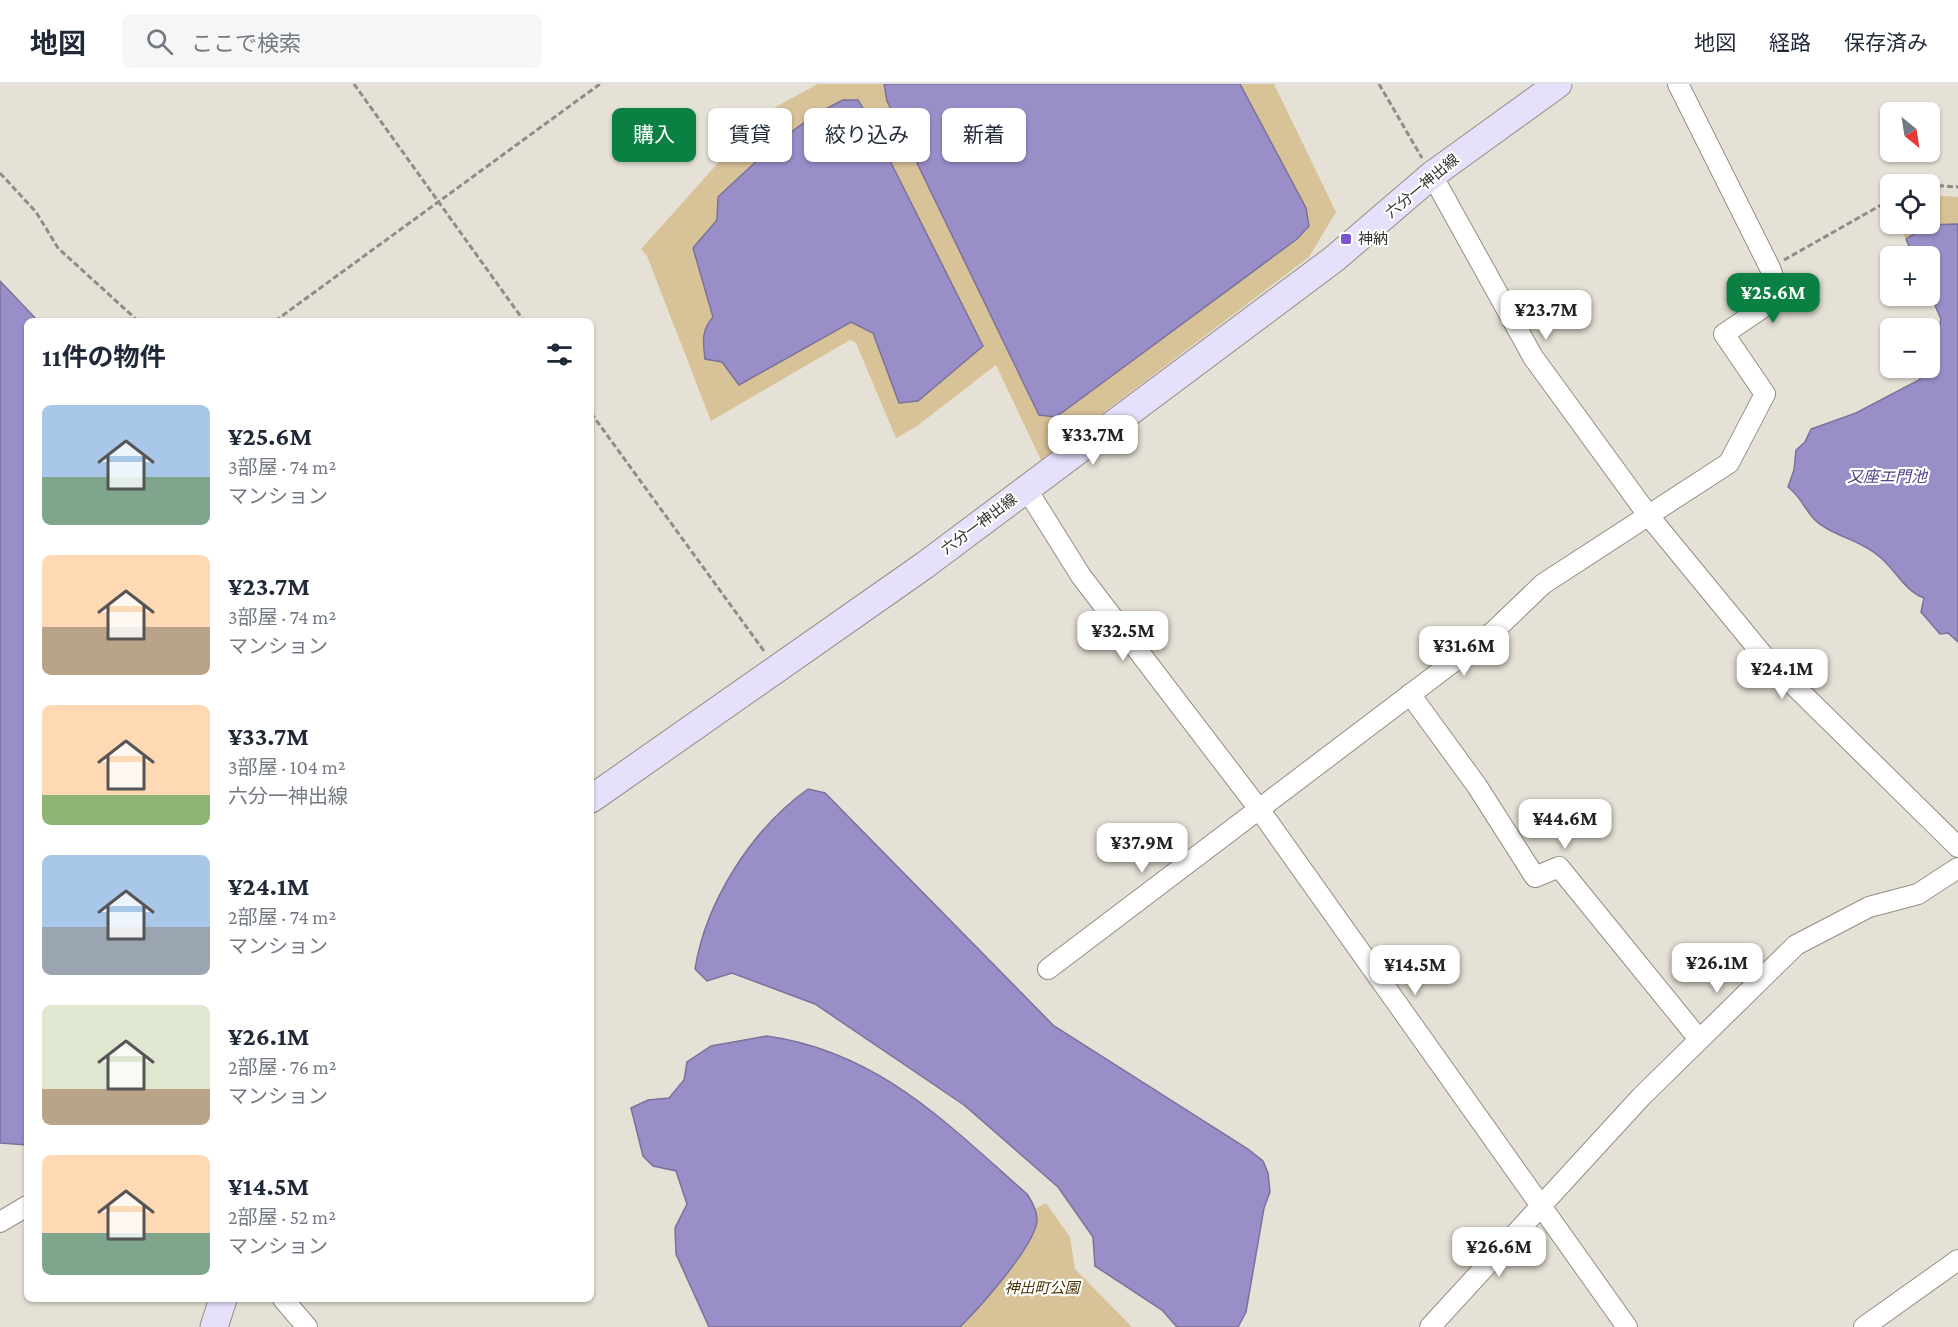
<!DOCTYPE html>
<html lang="ja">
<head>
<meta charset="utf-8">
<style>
  :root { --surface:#fff; --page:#f6f6f7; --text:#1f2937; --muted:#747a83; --line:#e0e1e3; --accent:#0b8043 }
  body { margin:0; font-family:"Crimson Pro","Noto Sans JP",serif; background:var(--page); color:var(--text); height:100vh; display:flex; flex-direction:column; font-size:22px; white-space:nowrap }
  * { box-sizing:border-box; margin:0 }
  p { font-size:20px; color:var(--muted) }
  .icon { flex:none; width:33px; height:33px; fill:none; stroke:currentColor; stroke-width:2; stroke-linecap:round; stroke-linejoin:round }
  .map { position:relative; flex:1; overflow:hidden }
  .details { position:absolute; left:24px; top:234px; width:570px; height:984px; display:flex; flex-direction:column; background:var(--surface); border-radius:9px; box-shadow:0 2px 4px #0004 }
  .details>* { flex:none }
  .guide { position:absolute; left:612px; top:24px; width:570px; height:54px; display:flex; gap:12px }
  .needle { width:39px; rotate:150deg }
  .tools { position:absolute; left:1880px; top:18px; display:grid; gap:12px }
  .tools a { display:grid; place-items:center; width:60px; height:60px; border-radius:9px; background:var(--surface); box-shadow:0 2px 4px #0004; font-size:30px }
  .price { position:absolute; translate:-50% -51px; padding:0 14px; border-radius:12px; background:#fff; color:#222; font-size:20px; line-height:39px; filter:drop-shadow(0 2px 3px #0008) }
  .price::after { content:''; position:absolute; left:50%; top:36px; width:18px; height:14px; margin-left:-9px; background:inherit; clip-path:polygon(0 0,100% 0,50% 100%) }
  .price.selected { background:var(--accent); color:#fff }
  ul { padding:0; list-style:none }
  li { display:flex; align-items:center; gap:18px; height:150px; padding:0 18px }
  li span { display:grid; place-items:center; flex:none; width:168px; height:120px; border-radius:9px; color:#555 }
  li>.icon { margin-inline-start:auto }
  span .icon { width:72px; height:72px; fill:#fffc; stroke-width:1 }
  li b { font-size:26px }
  h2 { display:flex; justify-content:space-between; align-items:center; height:72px; padding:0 18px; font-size:26px }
  .tag { padding:0 21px; border-radius:9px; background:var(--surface); box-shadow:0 2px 4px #0004; font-size:21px; line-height:54px }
  .tag.selected { background:var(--accent); color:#fff }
  header { display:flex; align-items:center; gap:36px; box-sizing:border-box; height:84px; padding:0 30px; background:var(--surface); border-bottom:2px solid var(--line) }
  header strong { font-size:28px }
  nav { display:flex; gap:33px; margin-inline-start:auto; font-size:21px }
  .search { width:420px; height:54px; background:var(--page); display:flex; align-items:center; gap:15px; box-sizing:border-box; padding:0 21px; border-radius:9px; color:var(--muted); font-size:22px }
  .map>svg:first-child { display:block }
</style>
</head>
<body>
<header>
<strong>地図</strong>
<div class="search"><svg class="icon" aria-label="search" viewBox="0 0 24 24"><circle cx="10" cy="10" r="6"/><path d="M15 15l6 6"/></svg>ここで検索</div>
<nav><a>地図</a><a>経路</a><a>保存済み</a></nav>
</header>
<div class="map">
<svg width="1958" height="1243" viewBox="0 0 1958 1243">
  <rect width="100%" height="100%" fill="#e6e1d6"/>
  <g fill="#d8c297" fill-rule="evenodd">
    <path d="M818,0h66l3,17 152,314 17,2 241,-178 12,-13 -3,-18 -66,-124h34l62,128 -27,45 -268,203 -45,-95 -79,61 -21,12 -40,-95 -6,-3 -139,81 -64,-165 -6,-7 120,-134zM843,16h15l8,13 117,233 -110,-13 -22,-12 -112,64 -17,-23 -17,-3c-2,-18 -4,-28 8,-42l-20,-69 24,-28 1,-23c40,-37 75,-73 125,-97z"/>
    <path d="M1929,111l29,2v27l-30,1 -22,14 -10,-15h33z"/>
    <path d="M1046,1119l24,34 5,32 57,58h-172c22,-22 71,-75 77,-104 1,-4 -1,-10 -2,-14z"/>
  </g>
  <g fill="#9a8ec9" stroke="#7b729a" stroke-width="1.5">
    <path d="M884,0h356l66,124 3,18 -12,13 -241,178 -17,-2 -152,-314z"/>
    <path d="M843,16h15l8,13 117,233 -65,55 -19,2 -26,-70 -22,-11 -112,63 -17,-23 -17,-3c-2,-18 -4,-28 8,-42l-20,-69 24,-28 1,-23c40,-37 75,-73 125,-97z"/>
    <path d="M1958,140v418l-10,-9 -8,1 -19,-22 3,-14c-20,-8 -27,-26 -43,-40 -19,-18 -52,-23 -67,-39 -11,-12 -12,-21 -26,-32l6,-17 2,-20 9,-8 6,-13 45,-16 63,-33 13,-14 9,-47 -12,-27v-36h-16l-7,-17 22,-14z"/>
    <path d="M0,197l38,40h-11v824l-27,-2z"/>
    <path d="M808,705l17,4 229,233 194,123 15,12 5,12 2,19 -6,16 -18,104 -8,15h-61l-15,-17 -67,-44 -2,-29 -35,-50 -94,-82 -149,-101 -83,-31 -25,8 -12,-12c11,-68 57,-140 113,-180z"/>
    <path d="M767,952c112,16 179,87 260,158 5,8 10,16 10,26 -1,25 -58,88 -77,107h-251l-33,-73 -1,-26 12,-24 -11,-33 -23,-5 -10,-10 -12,-48 17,-8 21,-2 15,-18 3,-18 24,-16z"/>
  </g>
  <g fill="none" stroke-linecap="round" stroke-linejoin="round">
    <defs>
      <g id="minor">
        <path d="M1432,91l101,182 115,158 115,140 195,192"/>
        <path d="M1026,404l55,88 178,233 368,518"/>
        <path d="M1410,610l67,92 58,91 24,-10 139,171"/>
        <path d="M1048,885l446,-338 49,-47 186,-121 36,-69 -41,-60 56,-38 -10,-28 -92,-184"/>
        <path d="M0,1138l27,-16"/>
        <path d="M283,1215l24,28"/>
        <path d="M1430,1243l211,-230 155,-152 73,-38 49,-13 40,-26"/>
        <path d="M1864,1243l94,-67"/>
      </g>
      <g id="secondary">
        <path d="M591,715l334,-234 409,-306 98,-84 126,-91"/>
        <path d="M214,1243l9,-28"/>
      </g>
    </defs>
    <use href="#minor" stroke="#938e84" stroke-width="22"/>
    <use href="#secondary" stroke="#938e84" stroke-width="29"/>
    <g stroke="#918d85" stroke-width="3" stroke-dasharray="6 3" stroke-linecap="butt">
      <path d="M354,0l170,237"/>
      <path d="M1379,0l43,74"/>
      <path d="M0,89l36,39 22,36 80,73"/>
      <path d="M1917,100h2"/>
      <path d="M1929,101l29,2"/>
      <path d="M1784,176l106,-60"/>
      <path d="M275,237l325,-237"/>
      <path d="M591,329l173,238"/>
    </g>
    <use href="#minor" stroke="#fff" stroke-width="20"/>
    <use href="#secondary" stroke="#e6e0fb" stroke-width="27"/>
  </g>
  <rect fill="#7a56d0" stroke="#fff" stroke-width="2" x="1340" y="149" width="12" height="12" rx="3"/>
  <g text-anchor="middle" stroke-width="4.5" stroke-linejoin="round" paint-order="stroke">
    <g font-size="15" fill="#33312d" stroke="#fff">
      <text transform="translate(1422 102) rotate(-40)" y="5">六分一神出線</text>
      <text transform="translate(979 440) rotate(-37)" y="5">六分一神出線</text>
    </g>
    <g font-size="15" fill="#33312d" stroke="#fff" text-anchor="start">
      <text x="1358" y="160">神納</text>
    </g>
    <g font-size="15" font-style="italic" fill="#493400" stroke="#fff">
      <text x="1042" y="1209">神出町公園</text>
    </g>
    <g font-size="16" font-style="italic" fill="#544089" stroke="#fff">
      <text x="1887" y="398">又座エ門池</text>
    </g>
  </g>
</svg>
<div class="tools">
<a><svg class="needle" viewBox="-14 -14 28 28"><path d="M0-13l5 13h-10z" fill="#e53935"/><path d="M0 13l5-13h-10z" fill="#747a83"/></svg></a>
<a><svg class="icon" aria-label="locate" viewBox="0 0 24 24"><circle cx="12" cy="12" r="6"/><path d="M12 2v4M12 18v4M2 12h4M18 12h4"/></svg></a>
<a>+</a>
<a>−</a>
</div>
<b class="price selected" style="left:1773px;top:240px">¥25.6M</b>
<b class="price" style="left:1546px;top:257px">¥23.7M</b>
<b class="price" style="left:1093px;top:382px">¥33.7M</b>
<b class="price" style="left:1123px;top:578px">¥32.5M</b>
<b class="price" style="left:1464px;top:593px">¥31.6M</b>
<b class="price" style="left:1782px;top:616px">¥24.1M</b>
<b class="price" style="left:1565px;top:766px">¥44.6M</b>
<b class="price" style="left:1142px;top:790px">¥37.9M</b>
<b class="price" style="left:1717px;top:910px">¥26.1M</b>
<b class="price" style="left:1415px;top:912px">¥14.5M</b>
<b class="price" style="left:1499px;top:1194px">¥26.6M</b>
<div class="guide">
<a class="tag selected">購入</a>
<a class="tag">賃貸</a>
<a class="tag">絞り込み</a>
<a class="tag">新着</a>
</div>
<section class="details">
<h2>11件の物件<svg class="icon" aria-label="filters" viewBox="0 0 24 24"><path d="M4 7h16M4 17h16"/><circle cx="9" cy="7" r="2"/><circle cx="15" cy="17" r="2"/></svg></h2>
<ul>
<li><span style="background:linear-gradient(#a9c7e8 60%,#7fa58c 0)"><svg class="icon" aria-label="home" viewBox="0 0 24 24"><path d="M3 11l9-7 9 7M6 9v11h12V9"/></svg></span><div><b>¥25.6M</b><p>3部屋 · 74 m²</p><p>マンション</p></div></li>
<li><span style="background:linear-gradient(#ffd9b3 60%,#b9a48a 0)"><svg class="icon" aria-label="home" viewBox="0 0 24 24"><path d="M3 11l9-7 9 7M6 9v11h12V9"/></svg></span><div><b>¥23.7M</b><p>3部屋 · 74 m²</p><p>マンション</p></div></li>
<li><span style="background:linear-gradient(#ffd9b3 75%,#8fb573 0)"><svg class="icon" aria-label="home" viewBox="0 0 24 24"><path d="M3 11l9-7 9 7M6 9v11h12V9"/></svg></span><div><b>¥33.7M</b><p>3部屋 · 104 m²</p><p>六分一神出線</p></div></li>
<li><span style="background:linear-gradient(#a9c7e8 60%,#9aa5b1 0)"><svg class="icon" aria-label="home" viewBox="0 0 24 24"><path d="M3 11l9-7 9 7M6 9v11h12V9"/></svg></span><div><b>¥24.1M</b><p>2部屋 · 74 m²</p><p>マンション</p></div></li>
<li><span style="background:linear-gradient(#dfe7d0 70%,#b9a48a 0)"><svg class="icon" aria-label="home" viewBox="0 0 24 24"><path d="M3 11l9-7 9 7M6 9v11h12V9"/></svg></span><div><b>¥26.1M</b><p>2部屋 · 76 m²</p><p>マンション</p></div></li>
<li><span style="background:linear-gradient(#ffd9b3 65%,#7fa58c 0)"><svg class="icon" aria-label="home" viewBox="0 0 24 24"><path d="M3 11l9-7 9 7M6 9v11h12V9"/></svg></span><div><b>¥14.5M</b><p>2部屋 · 52 m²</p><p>マンション</p></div></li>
</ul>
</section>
</div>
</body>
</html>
